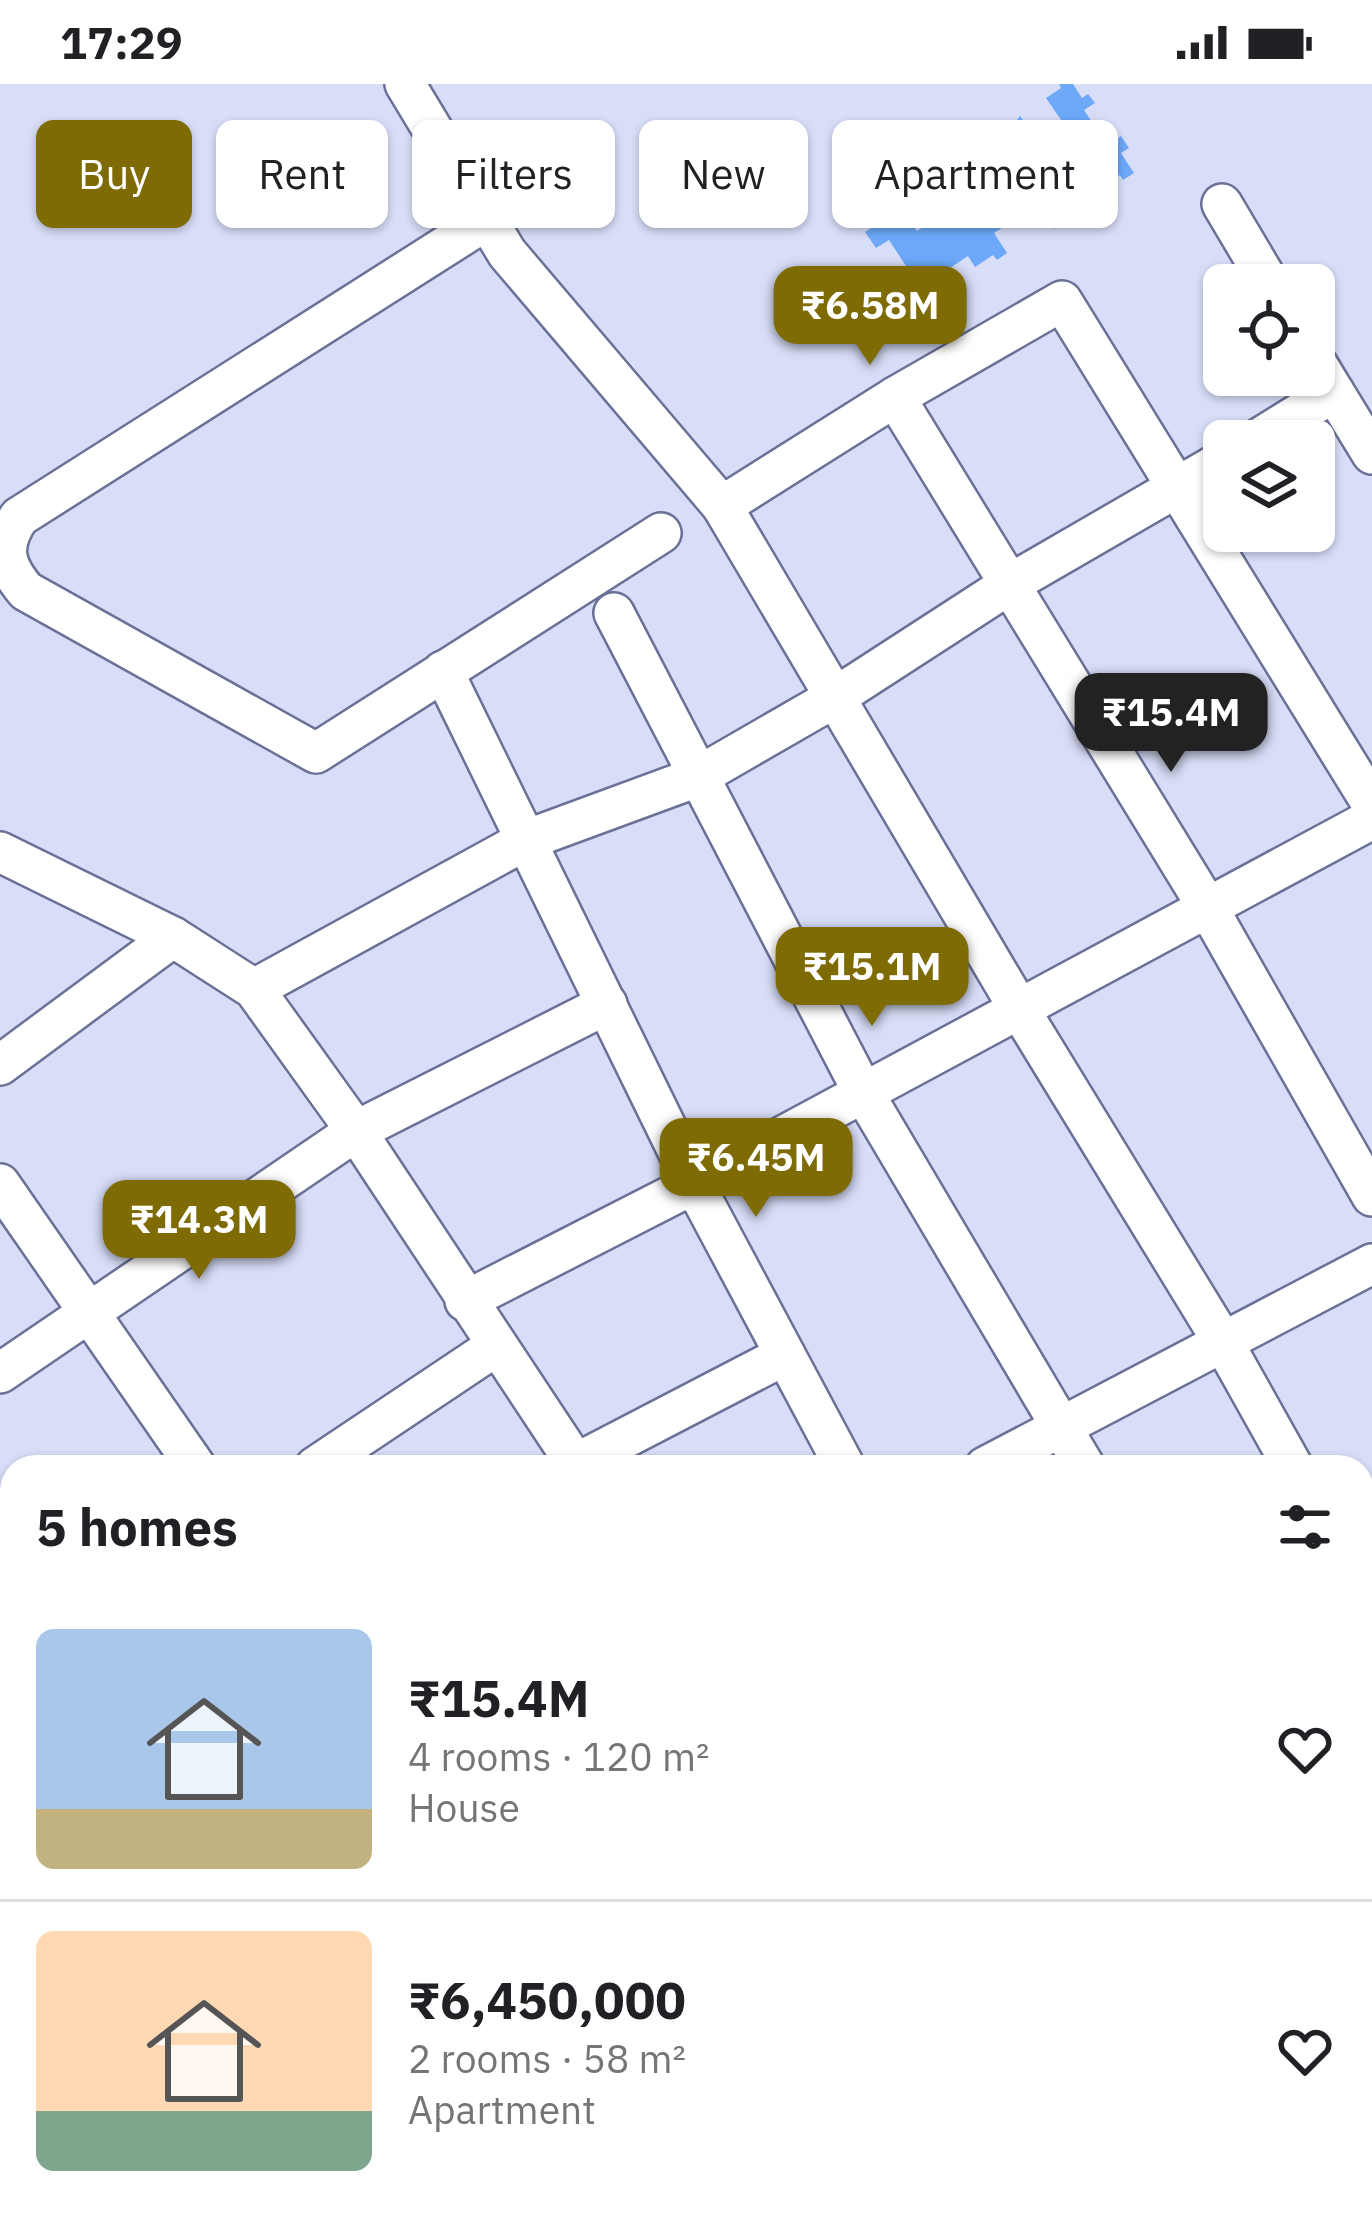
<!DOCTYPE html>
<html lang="en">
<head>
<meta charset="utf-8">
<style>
  :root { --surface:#fff; --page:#f6f6f6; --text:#202124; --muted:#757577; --line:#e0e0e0; --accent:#7e6b04 }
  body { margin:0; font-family:"IBM Plex Sans",sans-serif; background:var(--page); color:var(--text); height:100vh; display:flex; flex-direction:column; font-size:45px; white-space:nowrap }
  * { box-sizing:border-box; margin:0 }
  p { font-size:39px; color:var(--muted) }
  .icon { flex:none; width:66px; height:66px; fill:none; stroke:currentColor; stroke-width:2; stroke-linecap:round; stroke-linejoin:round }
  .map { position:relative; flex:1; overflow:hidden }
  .drawer { position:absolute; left:0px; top:1371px; width:1374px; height:771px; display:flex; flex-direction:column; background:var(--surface); border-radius:36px 36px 0 0; box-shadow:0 3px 9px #0004 }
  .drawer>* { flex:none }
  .guide { position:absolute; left:36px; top:36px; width:1302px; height:108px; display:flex; gap:24px }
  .controls { position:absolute; left:1203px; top:180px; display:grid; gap:24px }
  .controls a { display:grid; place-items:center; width:132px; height:132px; border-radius:18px; background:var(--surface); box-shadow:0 3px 9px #0004; font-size:60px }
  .price { position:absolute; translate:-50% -102px; padding:0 27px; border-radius:24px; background:var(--accent); color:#fff; font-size:39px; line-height:78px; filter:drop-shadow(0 3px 6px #0008) }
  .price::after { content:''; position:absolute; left:50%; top:72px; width:36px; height:27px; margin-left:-18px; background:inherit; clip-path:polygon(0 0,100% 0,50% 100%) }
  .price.on { background:#222; color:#fff }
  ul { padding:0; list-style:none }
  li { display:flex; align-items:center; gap:36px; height:300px; padding:0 36px }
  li+li { border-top:3px solid var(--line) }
  li span { display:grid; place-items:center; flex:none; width:336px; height:240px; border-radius:18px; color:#555 }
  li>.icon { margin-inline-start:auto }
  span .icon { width:144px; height:144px; fill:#fffc; stroke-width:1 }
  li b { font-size:51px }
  h2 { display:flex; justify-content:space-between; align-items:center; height:144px; padding:0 36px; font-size:51px }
  .chip { padding:0 42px; border-radius:18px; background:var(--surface); box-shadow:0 3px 9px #0004; font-size:42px; line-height:108px }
  .chip.on { background:var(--accent); color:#fff }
  .status { display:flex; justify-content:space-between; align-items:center; height:84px; padding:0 60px; background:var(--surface); direction:ltr }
  .status svg { height:33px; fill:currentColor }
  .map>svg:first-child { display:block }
</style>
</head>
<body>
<div class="status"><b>17:29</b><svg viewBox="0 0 49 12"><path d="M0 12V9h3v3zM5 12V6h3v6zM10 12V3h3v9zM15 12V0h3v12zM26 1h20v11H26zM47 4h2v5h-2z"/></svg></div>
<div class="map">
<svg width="1372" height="2140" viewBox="0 0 1372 2140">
  <rect width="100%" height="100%" fill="#d8def8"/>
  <g fill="#6da8f9">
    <path d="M1059,0h14l9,14 6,-4 7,9 -11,7 23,35 14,-9 8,12 -8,5 13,20 -11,7 -3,-5 -18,12 -7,-11 -22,14 10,14 -29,25 -14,-21 -8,6 -11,-17 13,-9 -18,-28 -14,8 -10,-16 8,-5 -12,-19 13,-8 4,5 10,-2 5,-7 24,35 26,-18 -24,-35 15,-10z"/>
    <path d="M942,73l14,21 6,-4 6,9 -11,7 23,35 14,-9 8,12 -8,5 13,20 -10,7 -4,-5 -18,12 -7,-11 -21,14 9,14 -29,25 -13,-21 -9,6 -11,-17 14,-8 -19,-29 -13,8 -11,-16 8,-5 -12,-19 13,-8 4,5 11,-2 4,-7 24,35 26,-18 -24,-34 16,-11 -3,-4z"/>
  </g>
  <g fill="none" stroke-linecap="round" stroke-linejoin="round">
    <defs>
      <g id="minor">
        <path d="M405,0l102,169 215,253 296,501 205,335 70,125"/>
        <path d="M1222,120l48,81"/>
        <path d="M485,137l-466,296c-19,29 -16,47 7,74l290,162 345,-220"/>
        <path d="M1314,275l20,33"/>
        <path d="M895,313l313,511 164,288"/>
        <path d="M1255,357l79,-49 38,62"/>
        <path d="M722,422l173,-109 167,-96 310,503"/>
        <path d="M614,529l249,479 222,375"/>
        <path d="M443,587l251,513 151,283"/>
        <path d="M0,768l173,85 81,52 102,142 222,336"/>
        <path d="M254,905l272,-149 171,-63 137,-79 176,-114 214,-124"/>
        <path d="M0,981l173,-128"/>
        <path d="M0,1100l196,283"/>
        <path d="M465,1217l229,-117 678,-365"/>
        <path d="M0,1289l356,-242 251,-127"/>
        <path d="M575,1380l210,-109"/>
        <path d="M315,1383l181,-121"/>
        <path d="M985,1383l387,-203"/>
        <path d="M1362,1507l10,18"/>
        <path d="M0,1597l12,-9"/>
        <path d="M1362,1624l10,-6"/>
        <path d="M0,1650l12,17"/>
        <path d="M0,1897l12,-7"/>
        <path d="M1362,1930l10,20"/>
        <path d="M317,2130l7,10"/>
        <path d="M1082,2130l6,10"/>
        <path d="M1250,2130l5,10"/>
        <path d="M255,2140l14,-10"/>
        <path d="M718,2140l15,-10"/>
      </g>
    </defs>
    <use href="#minor" stroke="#6a7197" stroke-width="44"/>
    <use href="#minor" stroke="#fff" stroke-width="39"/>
  </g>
</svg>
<div class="controls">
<a><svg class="icon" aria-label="locate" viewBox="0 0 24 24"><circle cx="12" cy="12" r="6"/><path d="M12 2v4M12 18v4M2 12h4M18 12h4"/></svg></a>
<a><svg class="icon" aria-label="layers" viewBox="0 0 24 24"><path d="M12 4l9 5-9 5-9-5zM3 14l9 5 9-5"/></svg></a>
</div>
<b class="price" style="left:870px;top:284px">₹6.58M</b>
<b class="price on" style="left:1171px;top:691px">₹15.4M</b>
<b class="price" style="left:872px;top:945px">₹15.1M</b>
<b class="price" style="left:756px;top:1136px">₹6.45M</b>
<b class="price" style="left:199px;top:1198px">₹14.3M</b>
<div class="guide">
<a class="chip on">Buy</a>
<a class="chip">Rent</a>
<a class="chip">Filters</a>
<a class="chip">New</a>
<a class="chip">Apartment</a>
</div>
<section class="drawer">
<h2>5 homes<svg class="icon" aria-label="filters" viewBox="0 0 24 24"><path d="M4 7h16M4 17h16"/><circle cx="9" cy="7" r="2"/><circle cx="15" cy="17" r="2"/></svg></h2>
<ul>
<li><span style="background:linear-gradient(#a9c7e8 75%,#c2b280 0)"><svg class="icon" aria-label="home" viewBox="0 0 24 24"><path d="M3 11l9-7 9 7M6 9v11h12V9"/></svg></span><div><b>₹15.4M</b><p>4 rooms · 120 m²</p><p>House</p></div><svg class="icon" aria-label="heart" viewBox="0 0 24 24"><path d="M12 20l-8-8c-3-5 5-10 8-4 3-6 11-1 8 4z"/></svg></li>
<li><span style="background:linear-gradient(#ffd9b3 75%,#7fa58c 0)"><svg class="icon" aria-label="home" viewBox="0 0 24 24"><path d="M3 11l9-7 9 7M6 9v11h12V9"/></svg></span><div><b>₹6,450,000</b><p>2 rooms · 58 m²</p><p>Apartment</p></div><svg class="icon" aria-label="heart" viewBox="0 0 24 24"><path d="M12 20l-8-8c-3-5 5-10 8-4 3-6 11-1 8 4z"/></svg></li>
</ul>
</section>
</div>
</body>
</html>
